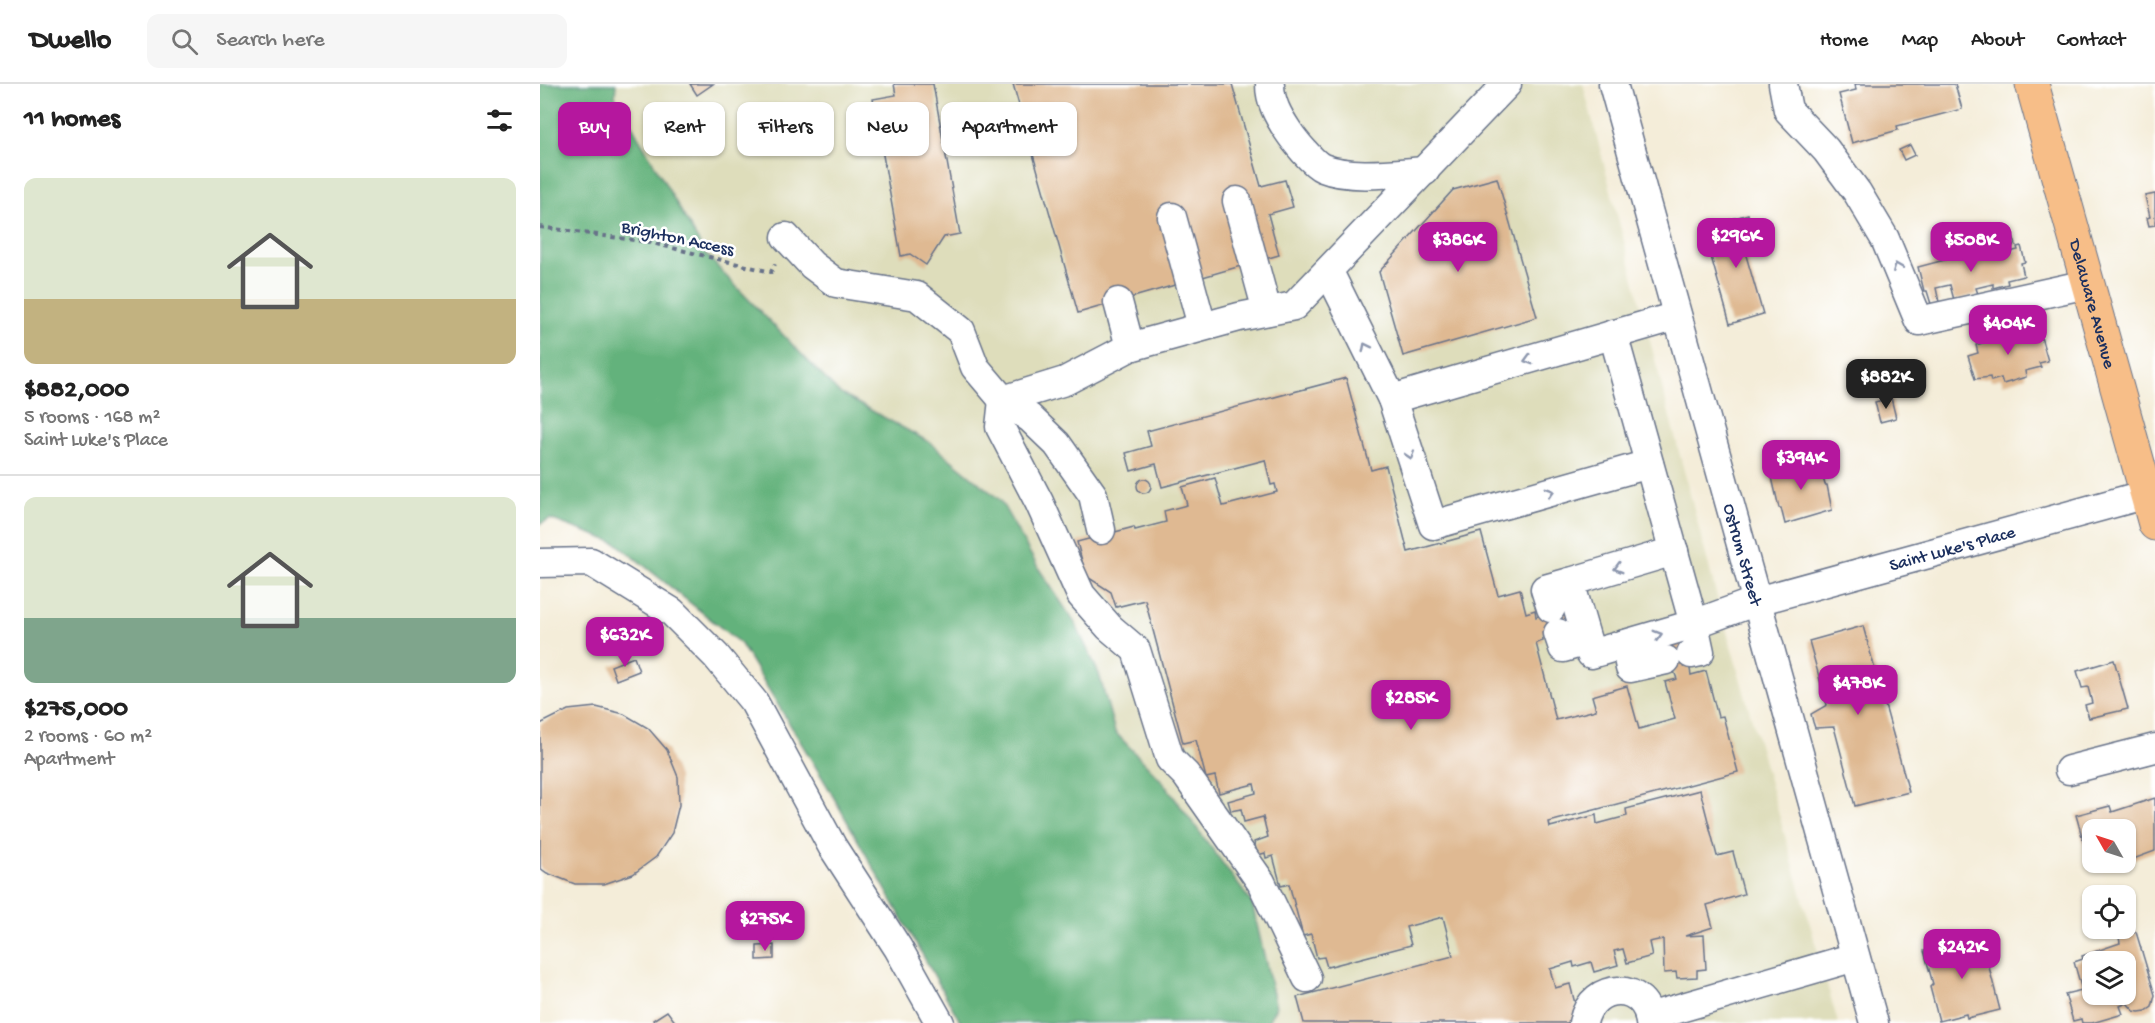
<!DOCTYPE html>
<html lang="en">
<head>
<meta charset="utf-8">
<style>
  :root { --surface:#fff; --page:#f6f6f6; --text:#222; --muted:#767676; --line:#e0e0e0; --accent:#b5179e }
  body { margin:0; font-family:"Gochi Hand",sans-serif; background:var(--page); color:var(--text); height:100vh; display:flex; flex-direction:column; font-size:22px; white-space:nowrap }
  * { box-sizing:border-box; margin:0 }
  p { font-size:20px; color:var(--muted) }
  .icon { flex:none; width:33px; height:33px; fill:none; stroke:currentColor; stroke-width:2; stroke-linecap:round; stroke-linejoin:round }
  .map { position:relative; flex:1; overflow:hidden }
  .details { display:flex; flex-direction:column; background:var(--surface); width:540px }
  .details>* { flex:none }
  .guide { position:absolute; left:18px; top:18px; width:570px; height:54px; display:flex; gap:12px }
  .needle { width:39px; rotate:309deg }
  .fabs { position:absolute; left:1542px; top:735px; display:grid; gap:12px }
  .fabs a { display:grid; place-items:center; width:54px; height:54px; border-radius:12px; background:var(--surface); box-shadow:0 2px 4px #0004; font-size:30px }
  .price { position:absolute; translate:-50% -51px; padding:0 14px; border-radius:12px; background:var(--accent); color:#fff; font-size:20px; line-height:39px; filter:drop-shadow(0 2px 3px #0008) }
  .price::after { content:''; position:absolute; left:50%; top:36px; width:18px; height:14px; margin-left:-9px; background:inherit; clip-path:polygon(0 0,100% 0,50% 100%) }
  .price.on { background:#222; color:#fff }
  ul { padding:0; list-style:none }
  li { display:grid; align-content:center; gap:12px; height:318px; padding:0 24px }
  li+li { border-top:2px solid var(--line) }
  li span { display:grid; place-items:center; height:186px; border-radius:12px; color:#555 }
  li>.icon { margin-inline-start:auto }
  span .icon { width:108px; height:108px; fill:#fffc; stroke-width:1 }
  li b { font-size:26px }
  h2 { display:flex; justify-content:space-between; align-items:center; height:72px; padding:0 24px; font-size:26px }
  .chip { padding:0 21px; border-radius:12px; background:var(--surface); box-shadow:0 2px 4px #0004; font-size:21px; line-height:54px }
  .chip.on { background:var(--accent); color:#fff }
  header { display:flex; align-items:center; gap:36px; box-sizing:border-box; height:84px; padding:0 30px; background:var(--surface); border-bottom:2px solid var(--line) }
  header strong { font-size:28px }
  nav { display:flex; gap:33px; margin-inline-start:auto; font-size:21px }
  .search { width:420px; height:54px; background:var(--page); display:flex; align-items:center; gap:15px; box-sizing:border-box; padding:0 21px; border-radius:12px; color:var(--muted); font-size:22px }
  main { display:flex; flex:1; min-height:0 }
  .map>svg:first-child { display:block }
</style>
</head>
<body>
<header>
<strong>Dwello</strong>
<div class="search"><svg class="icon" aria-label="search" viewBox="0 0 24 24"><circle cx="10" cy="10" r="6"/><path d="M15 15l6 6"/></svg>Search here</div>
<nav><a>Home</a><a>Map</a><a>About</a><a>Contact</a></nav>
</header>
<main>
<section class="details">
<h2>11 homes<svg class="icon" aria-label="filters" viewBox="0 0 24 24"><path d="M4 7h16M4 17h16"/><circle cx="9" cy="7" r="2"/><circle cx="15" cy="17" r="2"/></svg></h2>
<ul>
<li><span style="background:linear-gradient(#dfe7d0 65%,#c2b280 0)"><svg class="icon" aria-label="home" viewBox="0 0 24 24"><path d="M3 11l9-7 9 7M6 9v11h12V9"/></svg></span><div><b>$882,000</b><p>5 rooms · 168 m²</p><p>Saint Luke's Place</p></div></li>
<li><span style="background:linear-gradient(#dfe7d0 65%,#7fa58c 0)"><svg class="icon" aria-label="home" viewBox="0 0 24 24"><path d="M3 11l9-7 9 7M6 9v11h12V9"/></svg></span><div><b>$275,000</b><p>2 rooms · 60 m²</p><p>Apartment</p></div></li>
</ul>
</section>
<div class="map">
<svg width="1615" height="939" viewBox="0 0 1615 939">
  <rect width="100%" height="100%" fill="#fff"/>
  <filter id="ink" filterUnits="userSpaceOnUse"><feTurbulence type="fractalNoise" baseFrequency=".0167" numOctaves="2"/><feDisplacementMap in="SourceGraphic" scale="12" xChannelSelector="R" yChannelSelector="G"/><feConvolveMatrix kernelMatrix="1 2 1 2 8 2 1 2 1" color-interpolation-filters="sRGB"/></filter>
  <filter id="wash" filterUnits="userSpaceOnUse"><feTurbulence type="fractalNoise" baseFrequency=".008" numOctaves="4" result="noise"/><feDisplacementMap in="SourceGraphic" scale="24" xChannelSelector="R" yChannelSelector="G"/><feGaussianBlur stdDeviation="1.35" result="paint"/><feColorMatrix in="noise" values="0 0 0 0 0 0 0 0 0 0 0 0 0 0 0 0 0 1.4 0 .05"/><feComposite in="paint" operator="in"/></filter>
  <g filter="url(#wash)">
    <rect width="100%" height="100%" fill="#f4edd9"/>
    <path fill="#deddbb" d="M76,0h967l131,502 124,437h-571l9,-17 -114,-225 -47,-49 -16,-58 -24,-51 -36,-54 -110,-127 -90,-49 -134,-140 -91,-157z"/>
    <path fill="#64b27c" stroke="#40706d" stroke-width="1.5" d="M0,0h76l-1,12 90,157 21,23 113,117 90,49 71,58 39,69 36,54 24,51 16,58 47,49 90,122 24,104 -9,16h-306l-135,-239 -85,-140 -125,-101 -66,-24 -10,5z"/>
    <g id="blocks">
      <g fill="#dfb992" fill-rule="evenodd">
        <path d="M150,0h23l-16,11z"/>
        <path d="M354,0h39l27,150 -16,3 -18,28 -16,-11 -9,2 -28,-157 23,-4z"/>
        <path d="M473,0h219l29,102 24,-6 8,27 -25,7 11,41 -201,58z"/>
        <path d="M1315,0h100l7,25 -65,17 1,4 -46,13 -13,-49 17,-4z"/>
        <path d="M1370,61l5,10 -11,5 -5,-10z"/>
        <path d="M957,94l40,139 -134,39 -24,-84 74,-82z"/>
        <path d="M1615,110v31l-6,1 -2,-8 3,-1 -5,-21z"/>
        <path d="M1208,130l9,34 -12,4 18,62 -33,10 -22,-78 13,-4 -5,-18z"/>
        <path d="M1473,152l3,9 -10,2 -2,-9z"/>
        <path d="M1481,162l4,16 -4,1 3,13 -17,4 1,4 -15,4v-4l-17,4 2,6 -24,6 -4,-15 -14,3 3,14 -8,2 -4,-13h-3l-6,-24 68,-18 2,8 30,-7 -1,-3z"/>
        <path d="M1466,245l7,6 17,-5 1,3 8,-3 9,31 -9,2 2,4 -16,4 1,6 -23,7 -2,-6 -10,3 -1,-4 -15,2 -7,-23 10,-3 -2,-8 14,-4 2,-8z"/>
        <path d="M806,294l25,92 15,-4 22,86 73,-20 17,63 22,-6 6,24 9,-3 1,7 36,-14 6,23 -35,5 -1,2 1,8 -7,2 20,77 40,-10 -4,-14 35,-10 12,43 36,-10 -10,-37 12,-3 -13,-34 21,-6 6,36 15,-4 12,46 5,-1 15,56 -189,50 1,5 46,-12 1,9 30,-8 -1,-7 74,-19 17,66 16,-4 11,42 -37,11 6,22 -28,9 19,-1 2,34 -9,1v7l-20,1 -1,-6 -12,1 -1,-34 -14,3 3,14 -25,7 -4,-14 -9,2 4,14 -24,7 -3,-10 -17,5 -1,-5 -23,7 5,19 15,-4 10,39h-276l-7,-26 156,-41 -10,-39 -37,10 5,18 -84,22 -3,-10 -7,1 -6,-24 -8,2 -14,-52 -8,2 -8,-30 -7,2 -1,-5 -7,2 -4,-13 14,-5 -5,-20 -19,5 -3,-13 -10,2 -3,-10 28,-8 -2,-9 -35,9 -4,-17 -9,2 -10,-38 -13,3 -38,-143 -29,7 -5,-15 -25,-16 -9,-34 57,-15 1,3 31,-8 -2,-11 23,-6 -5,-18 33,-9 8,28 54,-14 -2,-8 -4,1 -6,-25 -103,27 -6,-23 -25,7 -5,-18 25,-7 -4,-15z"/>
        <path d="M1351,314l5,20 -16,4 -5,-20z"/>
        <path d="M1251,376l2,6 21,-6 3,10 4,-1 4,16h2l5,25 -47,14 -4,-16h-2l-8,-35 8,-3 -2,-5z"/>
        <circle cx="604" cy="402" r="7"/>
        <path d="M1323,542l46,166 -54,14 -21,-79 -19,1 -2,-6 -2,-8 16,-9 -18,-64z"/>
        <path d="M94,573l5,14 -23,9 -5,-14z"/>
        <path d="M1574,576l14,49 -39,9 -4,-13 7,-2 -4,-16 -6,1 -5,-17z"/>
        <path d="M56,623l28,7 24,14 19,22 11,27 1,28 -7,28 -16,24 -23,17 -29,10h-29l-28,-11 -7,-5v-144l28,-14z"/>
        <path d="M1615,714v53l-27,10 -2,-1v-30h-34v32l36,1 -17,5 -1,-4 -19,5 -15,-54 34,-9 2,6z"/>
        <path d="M1596,848l19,63 -3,12 -6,4 -7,1 -5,-1 -7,-8 -7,3 3,8 -31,9h-10l-1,-4 -8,2 -8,-27 17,-4 -8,-28 9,-3 -1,-3 38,-13 -1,-6zM1552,878h34v32h-34z"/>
        <path d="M1441,852l19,74 -33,8 -1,-4 -27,7 -9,-34 3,-3 -9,-33z"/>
        <path d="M234,861v14l-17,1v-14z"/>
        <path d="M127,927l9,12h-21l-2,-3z"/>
      </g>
    </g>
  </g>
  <g filter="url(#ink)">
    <use href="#blocks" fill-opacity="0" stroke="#677289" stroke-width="1.5"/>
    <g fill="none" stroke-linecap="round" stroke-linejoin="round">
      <defs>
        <g id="minor">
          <path d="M730,0c0,18 8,32 18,47 6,9 25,33 35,37 27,11 72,5 102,3"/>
          <path id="s1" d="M1073,0l261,939"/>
          <path d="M1243,0l5,26 38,40 31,42 28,47 34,82 168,-37"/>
          <path d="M697,117l30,110"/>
          <path d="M632,133l30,109"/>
          <path d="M246,153l26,28 24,18 81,13 44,35 14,36 28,33 27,18 27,26 36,51 8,35"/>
          <path d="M789,188l63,127 41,126 216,-61"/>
          <path d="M578,218l12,45"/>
          <path d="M1073,250l81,290 6,28 -9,2"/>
          <path d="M852,315l285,-83"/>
          <path d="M463,316l-3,27 39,75 42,93 28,32 27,23 34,109 16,16 75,107 46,96"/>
          <path d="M463,316l62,-19 65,-34 109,-30 55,-11 213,-222"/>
          <path id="s2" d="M1134,467l-104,31 21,72 103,-30 63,-23 390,-107"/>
          <path d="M0,479l51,-1 81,50 44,44 38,46 78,144 66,102 42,75"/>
          <path d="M1011,524l-6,-19 25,-7"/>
          <path d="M1018,549l5,15 24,-7"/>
          <path d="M1085,560l5,24 36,-8"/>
          <path d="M1529,686l86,-22"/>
          <path d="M1109,933l206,-60"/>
          <path d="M1043,939c9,-44 65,-41 67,0"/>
        </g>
        <g id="major">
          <path id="s3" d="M1492,0l123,440"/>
        </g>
      </defs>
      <use href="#minor" stroke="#677289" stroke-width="31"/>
      <use href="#major" stroke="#677289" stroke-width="35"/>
      <path stroke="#677289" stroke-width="4" stroke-dasharray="4.5 4.5" stroke-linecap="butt" d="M0,143l108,15 123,30 4,-8"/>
      <use href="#minor" stroke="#fff" stroke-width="28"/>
      <use href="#major" stroke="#f7be88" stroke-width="33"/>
    </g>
    <defs><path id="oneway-chevron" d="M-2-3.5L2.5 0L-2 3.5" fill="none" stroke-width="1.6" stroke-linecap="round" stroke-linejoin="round" transform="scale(1.5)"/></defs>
    <g stroke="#8d97ae">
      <use href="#oneway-chevron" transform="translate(1357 183) rotate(-112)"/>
      <use href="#oneway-chevron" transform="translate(826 263) rotate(-117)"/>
      <use href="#oneway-chevron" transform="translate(988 276) rotate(164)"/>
      <use href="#oneway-chevron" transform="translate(870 371) rotate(72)"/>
      <use href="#oneway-chevron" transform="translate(1010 408) rotate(-16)"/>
      <use href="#oneway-chevron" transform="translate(1078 484) rotate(164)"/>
      <use href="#oneway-chevron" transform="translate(1118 551) rotate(-16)"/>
    </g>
  </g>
  <g text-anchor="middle" stroke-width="5" stroke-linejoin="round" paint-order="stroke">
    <g font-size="18" fill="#1b2f5e" stroke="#fff">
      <text transform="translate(138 153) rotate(12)" y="6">Brighton Access</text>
      <text dy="6" stroke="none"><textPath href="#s3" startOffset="228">Delaware Avenue</textPath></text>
      <text dy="6" stroke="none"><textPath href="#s2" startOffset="560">Saint Luke's Place</textPath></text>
      <text dy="6" stroke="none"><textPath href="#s1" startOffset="488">Ostrum Street</textPath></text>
    </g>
  </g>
</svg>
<div class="fabs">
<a><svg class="needle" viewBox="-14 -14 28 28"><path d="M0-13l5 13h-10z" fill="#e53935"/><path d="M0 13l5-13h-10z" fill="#767676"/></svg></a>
<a><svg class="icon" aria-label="locate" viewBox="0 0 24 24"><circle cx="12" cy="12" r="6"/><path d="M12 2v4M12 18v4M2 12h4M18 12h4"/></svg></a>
<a><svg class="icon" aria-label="layers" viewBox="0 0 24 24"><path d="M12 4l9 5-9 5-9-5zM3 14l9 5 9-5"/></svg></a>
</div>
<b class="price" style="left:1196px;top:185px">$296K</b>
<b class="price" style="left:918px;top:189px">$386K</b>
<b class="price" style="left:1431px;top:189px">$508K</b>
<b class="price" style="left:1468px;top:272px">$404K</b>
<b class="price on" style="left:1346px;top:326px">$882K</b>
<b class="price" style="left:1261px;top:407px">$394K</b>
<b class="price" style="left:85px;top:584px">$632K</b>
<b class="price" style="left:1318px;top:632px">$478K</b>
<b class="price" style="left:871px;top:647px">$285K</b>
<b class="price" style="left:225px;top:868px">$275K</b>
<b class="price" style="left:1422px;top:896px">$242K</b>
<div class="guide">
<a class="chip on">Buy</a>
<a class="chip">Rent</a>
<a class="chip">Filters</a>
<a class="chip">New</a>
<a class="chip">Apartment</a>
</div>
</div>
</main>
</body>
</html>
